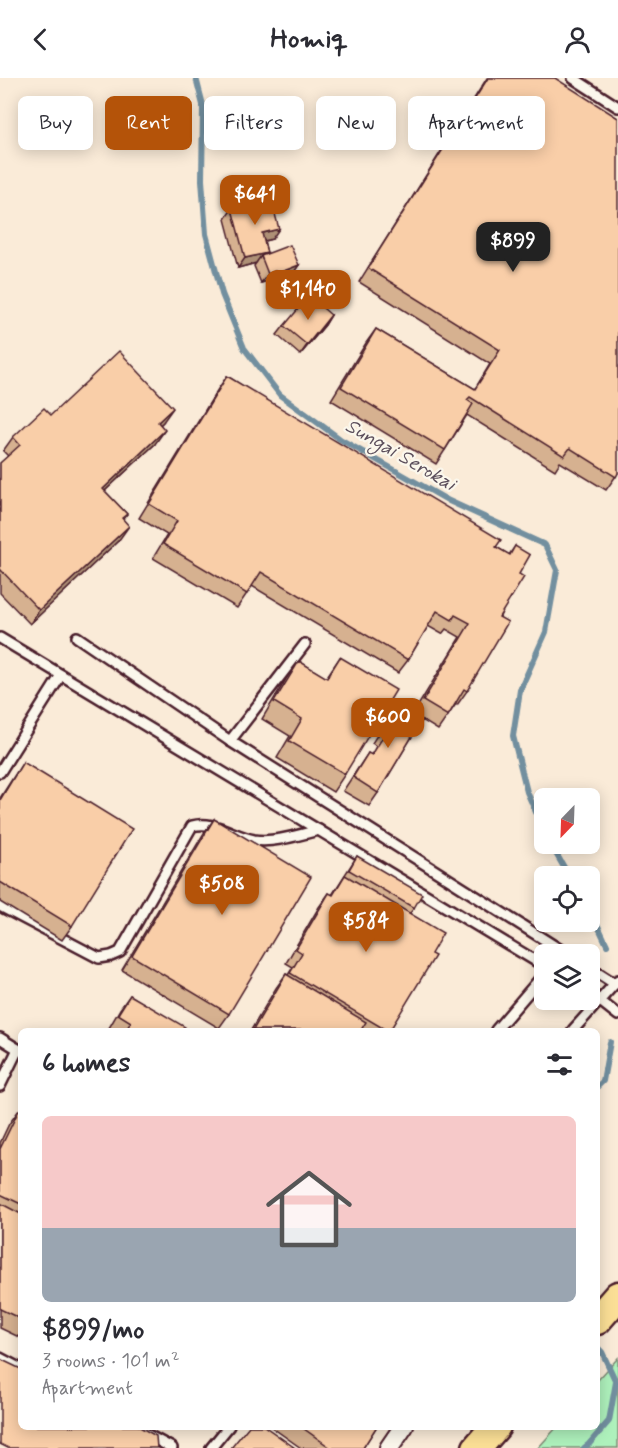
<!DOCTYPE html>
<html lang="en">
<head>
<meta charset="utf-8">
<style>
  :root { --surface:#fff; --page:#f2f2f3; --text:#2b2b33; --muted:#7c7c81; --accent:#b45309 }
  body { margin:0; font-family:Mynerve,sans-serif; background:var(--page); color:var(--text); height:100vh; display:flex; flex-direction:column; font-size:22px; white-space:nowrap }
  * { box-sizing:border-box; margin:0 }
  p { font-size:20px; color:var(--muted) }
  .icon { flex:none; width:33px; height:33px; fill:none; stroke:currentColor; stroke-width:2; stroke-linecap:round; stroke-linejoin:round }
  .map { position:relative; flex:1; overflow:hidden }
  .panel { position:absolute; left:18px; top:950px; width:582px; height:402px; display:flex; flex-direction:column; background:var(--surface); border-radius:9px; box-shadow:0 3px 15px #0003 }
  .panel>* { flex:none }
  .guide { position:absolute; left:18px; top:18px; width:582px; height:54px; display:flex; gap:12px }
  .needle { width:39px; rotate:203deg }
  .buttons { position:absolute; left:534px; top:710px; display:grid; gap:12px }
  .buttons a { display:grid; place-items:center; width:66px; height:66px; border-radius:9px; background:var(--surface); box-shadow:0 3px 15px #0003; font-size:30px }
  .price { position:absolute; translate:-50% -51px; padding:0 14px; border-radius:12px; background:var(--accent); color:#fff; font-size:20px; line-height:39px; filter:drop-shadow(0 2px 3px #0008) }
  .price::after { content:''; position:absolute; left:50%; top:36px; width:18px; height:14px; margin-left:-9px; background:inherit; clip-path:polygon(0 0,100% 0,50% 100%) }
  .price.selected { background:#222; color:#fff }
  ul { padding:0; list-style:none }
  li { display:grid; align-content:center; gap:12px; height:318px; padding:0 24px }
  li span { display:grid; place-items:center; height:186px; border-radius:9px; color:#555 }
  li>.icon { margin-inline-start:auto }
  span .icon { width:108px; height:108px; fill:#fffc; stroke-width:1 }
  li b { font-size:26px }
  h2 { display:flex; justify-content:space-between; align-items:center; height:72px; padding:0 24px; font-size:26px }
  .tag { padding:0 21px; border-radius:9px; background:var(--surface); box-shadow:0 3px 15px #0003; font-size:21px; line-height:54px }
  .tag.selected { background:var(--accent); color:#fff }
  header { display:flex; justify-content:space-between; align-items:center; height:78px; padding:0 24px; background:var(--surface); font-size:27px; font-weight:700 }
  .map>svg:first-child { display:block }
</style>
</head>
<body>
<header><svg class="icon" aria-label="back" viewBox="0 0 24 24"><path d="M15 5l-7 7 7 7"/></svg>Homiq<svg class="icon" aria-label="person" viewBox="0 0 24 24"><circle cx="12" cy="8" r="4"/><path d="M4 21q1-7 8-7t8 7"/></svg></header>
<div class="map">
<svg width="618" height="1370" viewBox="0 0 618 1370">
  <rect width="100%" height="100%" fill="#faebd8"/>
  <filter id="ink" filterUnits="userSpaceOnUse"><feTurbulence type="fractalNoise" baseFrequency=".0167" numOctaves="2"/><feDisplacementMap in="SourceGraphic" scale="12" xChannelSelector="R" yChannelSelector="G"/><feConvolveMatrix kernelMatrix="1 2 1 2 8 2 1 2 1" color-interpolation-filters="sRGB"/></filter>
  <g filter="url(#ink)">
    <path fill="#aef1bc" stroke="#7c8874" stroke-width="1.5" d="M618,1280v90h-80l19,-21 40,-1v-45z"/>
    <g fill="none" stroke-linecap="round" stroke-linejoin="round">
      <g stroke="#728f9f" stroke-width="6">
        <path d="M196,0l7,27 -1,75 4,54 16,60 22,54 36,47 60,44 109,62 96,44 12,25 -11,62 -26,58 -7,46 14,56 17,38"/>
        <path d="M550,765l19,33"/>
        <path d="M590,831l17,36"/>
        <path d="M597,1009l6,-6 7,-39"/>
        <path d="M584,1370l5,-4 20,-23 7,-39 -14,-30 -5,-5"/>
      </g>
      <defs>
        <g id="service">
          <path d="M573,0l45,29"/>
          <path d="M77,559l153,104"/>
          <path d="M0,560l544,328"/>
          <path d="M305,566l-75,97 337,213"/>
          <path d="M0,694l61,-97"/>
          <path d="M0,828l99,52 12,-2 9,-4 72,-126c22,-6 41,10 62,14 21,3 44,-5 65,-10"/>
          <path d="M590,890l25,16"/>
          <path d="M590,915l28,22"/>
          <path d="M496,952l48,-56"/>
          <path d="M573,952l45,-50"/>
          <path d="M0,960l21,13"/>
          <path d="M0,1008l18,-37"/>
          <path d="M0,1280l21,11"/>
          <path d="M131,1348l41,22"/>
          <path d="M211,1370l18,-22"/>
        </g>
        <path id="minor" d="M389,1370l15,-22"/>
        <g id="primary">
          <path d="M597,1242l21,-24"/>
          <path d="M477,1370l19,-22"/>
        </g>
      </defs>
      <use href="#service" stroke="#4a1f2b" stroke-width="14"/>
      <use href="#minor" stroke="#4a1f2b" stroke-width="22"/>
      <use href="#primary" stroke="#4a1f2b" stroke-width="33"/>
      <use href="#service" stroke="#fbf7ec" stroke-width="9"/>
      <use href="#minor" stroke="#fbf7ec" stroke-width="18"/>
      <use href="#primary" stroke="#fbdf96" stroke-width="28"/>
    </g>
    <g fill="#d6b190" stroke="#4a1f2b" stroke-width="1.5">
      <path d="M487,0h68l63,395 -12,17 -46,-28 -5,8 -88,-55 -22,35 -9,14 -105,-64 35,-57 10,-14 99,60 15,-25 -131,-82z"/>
      <path d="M232,131l40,30 -8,2 3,12 -1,1 33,11 -7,10 -23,9 -1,-3 -7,2 -7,-17 2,-3 -18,5 -13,-49z"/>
      <path d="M331,237l-6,10 -25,30 -23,-20 7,-9z"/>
      <path d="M227,298l282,179 6,-9 4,28 -52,117 -10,14 -1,-1 -18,26 -16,-10 -44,73 -9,13 -26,-15 25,-38 3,2 5,-9 -4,-3 25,-39 16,10 47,-77 -14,-8 -4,5 -14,-8 -20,34 -10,13 -146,-87 -15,22 -84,-50 14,-23 -28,-17 79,-129z"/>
      <path d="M51,337l112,7 -3,3 -5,19 -50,47 22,23 -4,5 -4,21 -89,84 -30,-31v-130l8,-7 -5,-5 10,-14z"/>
      <path d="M340,579l5,117 -12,18 -56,-34 13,-22 -28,-17 24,-40 13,-18 27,17z"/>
      <path d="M23,684l49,164 -10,14 -62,-38v-104z"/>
      <path d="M214,741l15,195 -10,14 -97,-58 82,-137z"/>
      <path d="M357,778l57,52 -4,5 21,41 -41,76h-139l25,-42 10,-14 2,1 5,-8 -7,-4 33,-56 10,-14 3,2z"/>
      <path d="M130,917l54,35h-71l-4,-2 11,-19z"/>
      <path d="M21,1031v229l-21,-10v-185l9,-19 10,-14z"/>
      <path d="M270,1348h107l-14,22h-62z"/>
    </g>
    <g fill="#ae9076" stroke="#4a1f2b" stroke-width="1.5">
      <path d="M279,151l-7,10 -16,4 6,-10z"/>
      <path d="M267,175l-5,6 -1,-3 -5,7 -18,5 7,-10z"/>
      <path d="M299,187l-7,10 -23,9 7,-10z"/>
      <path d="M275,193l-7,10 -7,2 7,-9z"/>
      <path d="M331,237l-6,10 -25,30 7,-10z"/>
      <path d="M173,330l-10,14 -15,14 10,-14z"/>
      <path d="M165,352l-10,14 -62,58 10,-13z"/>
      <path d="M129,448l-10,14 -89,84 9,-14z"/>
    </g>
    <g fill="#f9cea8" stroke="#4a1f2b" stroke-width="1.5">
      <path d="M488,0h67l63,40v355l-2,4 -46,-29 -6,8 -94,-59 -3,3 6,4 -28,46 -104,-63 35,-58 99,60 25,-39 -132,-82z"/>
      <path d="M271,121l8,30 -17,4 5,20 -22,5 -13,-49z"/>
      <path d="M290,167l9,20 -23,9 -1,-3 -7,3 -7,-18z"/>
      <path d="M309,218l22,19 -24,30 -23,-19z"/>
      <path d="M119,273l54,57 -15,14 7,8 -62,59 24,25 -5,4 7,8 -90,84 -39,-41v-106l20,-18 -7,-8 31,-29 7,7z"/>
      <path d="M227,298l274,164 -5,7 14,8 5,-9 15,9 -11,19 5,3 -25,40 9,5 -41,69 -3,-2 -16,27 -25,-15 47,-78 -15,-8 -3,5 -15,-9 -29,49 -147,-88 -14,22 -84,-50 14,-23 -28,-17z"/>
      <path d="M340,579l56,33 -51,84 -56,-33 13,-22 -28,-17 25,-41 28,17z"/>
      <path d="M397,626l25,16 -44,73 -25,-16 15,-24 4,2 14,-23 -4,-3z"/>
      <path d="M23,684l109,67 -60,97 -72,-44v-82z"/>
      <path d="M214,741l97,58 -82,137 -97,-58z"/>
      <path d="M357,778l65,38 -8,14 -65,-38z"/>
      <path d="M345,797l98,58 -12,21 4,2 -45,74h-4l-96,-57 12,-20 -6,-4 33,-56 4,2z"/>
      <path d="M286,896l80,48 -5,8h-108z"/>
      <path d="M130,917l55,32 -1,3h-58l5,-8 -13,-8z"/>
      <path d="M21,1031v95l-21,-10v-45l19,-39z"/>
      <path d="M0,1125l21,11v105l-21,-10z"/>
      <path d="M0,1281l21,10v57h117l18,10 1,12h-149l-8,-4z"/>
      <path d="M249,1348h15l31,22h-64z"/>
      <path d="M300,1348h77l-14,22h-32z"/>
    </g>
  </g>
  <g text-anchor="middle" stroke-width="4.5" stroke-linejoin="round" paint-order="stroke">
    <g font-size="20" font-style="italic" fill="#5b4e5b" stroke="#fbf7ec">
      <text transform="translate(401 376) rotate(30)" y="7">Sungai Serokai</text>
    </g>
  </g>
</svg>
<div class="buttons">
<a><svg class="needle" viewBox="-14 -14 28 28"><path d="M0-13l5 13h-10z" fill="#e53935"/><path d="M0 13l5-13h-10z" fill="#7c7c81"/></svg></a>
<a><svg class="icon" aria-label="locate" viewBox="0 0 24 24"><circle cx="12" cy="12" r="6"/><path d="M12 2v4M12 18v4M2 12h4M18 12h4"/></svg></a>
<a><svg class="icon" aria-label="layers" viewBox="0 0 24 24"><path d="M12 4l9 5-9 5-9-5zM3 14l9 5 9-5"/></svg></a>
</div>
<b class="price" style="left:255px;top:148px">$641</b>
<b class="price selected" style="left:513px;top:195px">$899</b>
<b class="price" style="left:308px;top:243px">$1,140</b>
<b class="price" style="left:388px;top:671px">$600</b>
<b class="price" style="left:222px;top:838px">$508</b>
<b class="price" style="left:366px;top:875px">$584</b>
<div class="guide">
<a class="tag">Buy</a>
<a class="tag selected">Rent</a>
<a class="tag">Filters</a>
<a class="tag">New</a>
<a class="tag">Apartment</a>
</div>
<section class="panel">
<h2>6 homes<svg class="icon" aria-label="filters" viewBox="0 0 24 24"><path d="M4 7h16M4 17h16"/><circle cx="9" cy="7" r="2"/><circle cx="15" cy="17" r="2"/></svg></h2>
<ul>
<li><span style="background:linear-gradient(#f6c9c9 60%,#9aa5b1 0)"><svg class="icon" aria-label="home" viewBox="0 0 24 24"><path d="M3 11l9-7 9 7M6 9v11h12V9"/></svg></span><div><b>$899/mo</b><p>3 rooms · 101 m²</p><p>Apartment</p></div></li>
</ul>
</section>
</div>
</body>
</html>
